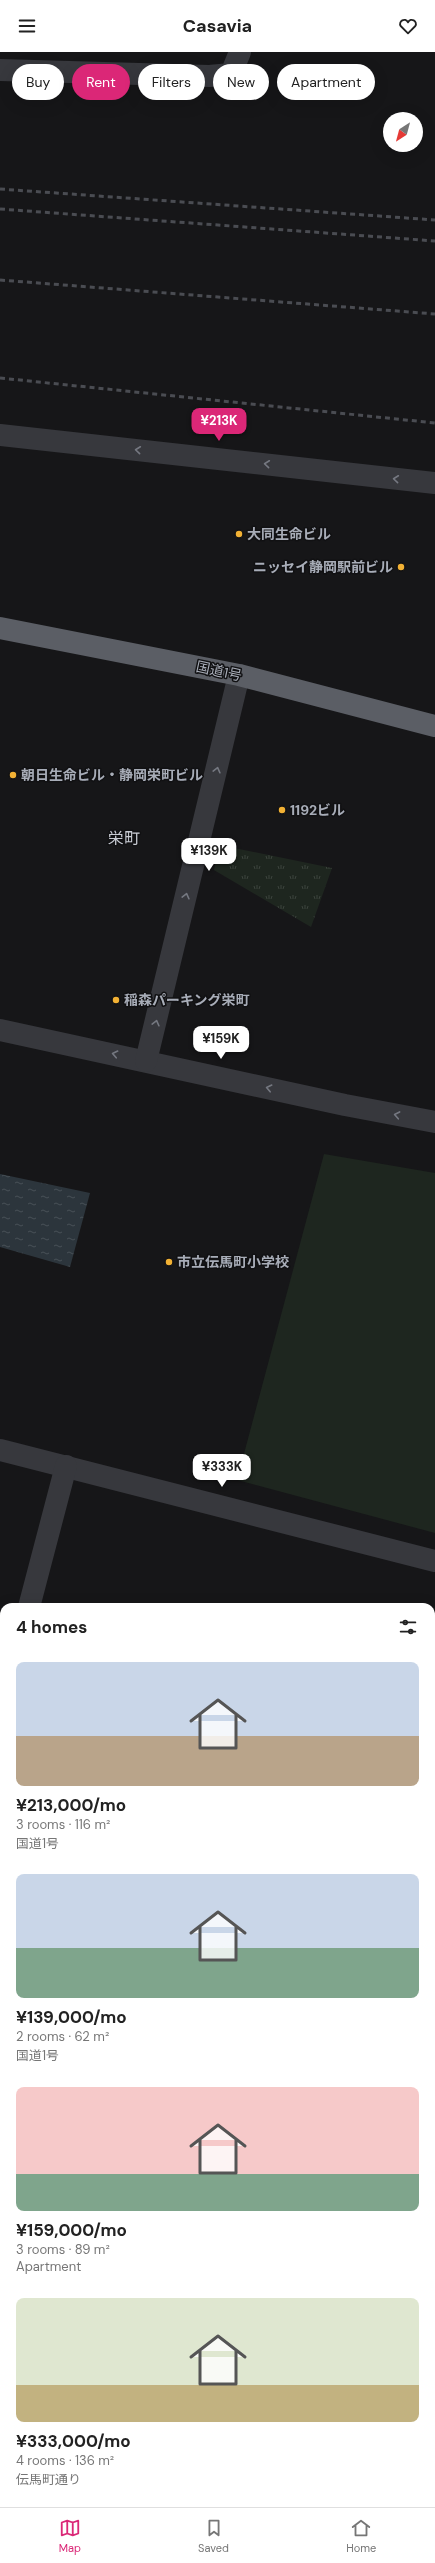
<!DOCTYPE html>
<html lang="en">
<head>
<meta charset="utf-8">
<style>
  :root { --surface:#fff; --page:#f2f2f2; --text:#222; --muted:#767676; --line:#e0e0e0; --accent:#db2777 }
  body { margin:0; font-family:"DM Sans","Noto Sans JP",sans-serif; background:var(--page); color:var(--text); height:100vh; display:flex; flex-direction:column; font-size:15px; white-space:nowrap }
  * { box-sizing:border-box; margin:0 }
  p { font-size:13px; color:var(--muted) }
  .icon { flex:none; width:22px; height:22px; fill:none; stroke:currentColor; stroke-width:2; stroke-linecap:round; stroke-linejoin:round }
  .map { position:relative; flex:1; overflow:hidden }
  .drawer { position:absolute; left:0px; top:1551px; width:435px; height:904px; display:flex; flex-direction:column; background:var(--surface); border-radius:12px 12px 0 0; box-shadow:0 4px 16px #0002 }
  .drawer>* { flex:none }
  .banner { position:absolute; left:12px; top:12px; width:411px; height:36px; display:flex; gap:8px }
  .needle { width:26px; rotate:216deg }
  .tools { position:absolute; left:383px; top:60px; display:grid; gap:8px }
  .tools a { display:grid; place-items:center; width:40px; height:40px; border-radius:50%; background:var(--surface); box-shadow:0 4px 16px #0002; font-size:20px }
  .price { position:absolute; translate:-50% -34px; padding:0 9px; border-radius:8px; background:#fff; color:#222; font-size:13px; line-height:26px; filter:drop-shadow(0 1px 2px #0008) }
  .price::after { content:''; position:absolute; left:50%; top:24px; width:12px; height:9px; margin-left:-6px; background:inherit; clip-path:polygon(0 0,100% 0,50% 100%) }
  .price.active { background:var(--accent); color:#fff }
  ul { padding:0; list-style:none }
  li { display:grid; align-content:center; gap:8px; height:212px; padding:0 16px }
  li span { display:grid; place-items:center; height:124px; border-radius:8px; color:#555 }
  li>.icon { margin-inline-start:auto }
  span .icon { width:72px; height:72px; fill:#fffc; stroke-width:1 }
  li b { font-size:17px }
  h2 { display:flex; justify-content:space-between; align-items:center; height:48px; padding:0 16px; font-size:17px }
  .tag { padding:0 14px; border-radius:18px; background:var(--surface); box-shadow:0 4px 16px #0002; font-size:14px; line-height:36px }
  .tag.active { background:var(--accent); color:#fff }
  header { display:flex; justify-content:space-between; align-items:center; height:52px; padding:0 16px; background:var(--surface); font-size:18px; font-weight:700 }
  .menu { display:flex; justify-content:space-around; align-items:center; height:56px; border-top:1px solid var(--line); background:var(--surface); font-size:11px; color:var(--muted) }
  .menu a { display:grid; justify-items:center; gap:2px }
  .menu .active { color:var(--accent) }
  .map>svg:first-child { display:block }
</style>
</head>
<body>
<header><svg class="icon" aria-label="menu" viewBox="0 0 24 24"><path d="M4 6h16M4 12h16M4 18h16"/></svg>Casavia<svg class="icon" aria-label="heart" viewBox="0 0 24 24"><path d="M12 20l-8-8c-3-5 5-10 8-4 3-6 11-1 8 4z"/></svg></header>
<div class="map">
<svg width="435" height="2455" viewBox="0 0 435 2455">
  <defs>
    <pattern id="grass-tufts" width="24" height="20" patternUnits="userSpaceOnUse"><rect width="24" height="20" fill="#1e261f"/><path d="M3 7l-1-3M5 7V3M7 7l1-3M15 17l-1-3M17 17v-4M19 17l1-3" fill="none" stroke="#3c433d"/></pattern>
    <pattern id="cemetery-stones" width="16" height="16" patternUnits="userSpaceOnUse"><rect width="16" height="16" fill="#1e261f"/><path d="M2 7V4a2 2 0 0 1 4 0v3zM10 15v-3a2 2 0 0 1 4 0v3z" fill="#3c433d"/></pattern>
    <pattern id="water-ripples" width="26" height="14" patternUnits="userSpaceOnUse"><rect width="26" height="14" fill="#2c353c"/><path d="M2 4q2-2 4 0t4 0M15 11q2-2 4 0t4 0" fill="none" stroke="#485056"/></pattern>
  </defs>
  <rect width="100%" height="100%" fill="#161618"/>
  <path fill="url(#grass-tufts)" d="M219,793l113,23 -21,59 -97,-57z"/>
  <path fill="url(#cemetery-stones)" d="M0,2047l4,1v68h-4z"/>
  <path fill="#1e261f" d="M324,1102l111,19v360l-198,-53z"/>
  <path fill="url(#water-ripples)" d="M0,1122l90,19 -20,74 -70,-20z"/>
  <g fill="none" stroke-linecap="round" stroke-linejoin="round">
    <g stroke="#37383d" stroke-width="22">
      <path d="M0,18l209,6 22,-2 9,-22"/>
      <path d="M0,383l435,48"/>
      <path d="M0,978l345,75 90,17"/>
      <path d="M146,1009l93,-386"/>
      <path d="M0,1398l435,111"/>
      <path d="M29,1555l37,-141"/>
      <path d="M0,1849l4,1"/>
      <path d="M431,1962l4,1"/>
      <path d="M0,2133l4,1"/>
      <path d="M0,2197h4"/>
      <path d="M431,2197l4,1"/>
      <path d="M431,2273l4,-2"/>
      <path d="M0,2281l4,-1"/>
      <path d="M0,2412l4,-2"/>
      <path d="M299,2451l2,4"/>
    </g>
    <g stroke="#37383d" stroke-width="22">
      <path d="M0,1589l4,1"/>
      <path d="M431,1702l4,1"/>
    </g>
    <path stroke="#5b5e65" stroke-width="22" d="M0,576l239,47 196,51"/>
    <g stroke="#4a4c52" stroke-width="3" stroke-dasharray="5 4" stroke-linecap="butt">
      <path d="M0,137l435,31"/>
      <path d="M0,157l435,32"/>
      <path d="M0,228l435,34"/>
      <path d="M0,326l435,45"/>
      <path d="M0,2163h4"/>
      <path d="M0,2180l4,1"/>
      <path d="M431,2223l4,1"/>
      <path d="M431,2241l4,1"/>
    </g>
  </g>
  <defs><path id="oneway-chevron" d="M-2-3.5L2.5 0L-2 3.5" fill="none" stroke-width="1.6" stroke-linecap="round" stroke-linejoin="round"/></defs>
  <g stroke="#757881">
    <use href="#oneway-chevron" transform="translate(138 398) rotate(-174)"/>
    <use href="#oneway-chevron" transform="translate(267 412) rotate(-174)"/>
    <use href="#oneway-chevron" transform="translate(396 427) rotate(-174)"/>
    <use href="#oneway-chevron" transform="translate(217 718) rotate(-76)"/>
    <use href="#oneway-chevron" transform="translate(186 844) rotate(-76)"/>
    <use href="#oneway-chevron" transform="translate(156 971) rotate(-76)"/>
    <use href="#oneway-chevron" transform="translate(115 1002) rotate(-168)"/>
    <use href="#oneway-chevron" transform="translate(269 1036) rotate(-167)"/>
    <use href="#oneway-chevron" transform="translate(397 1063) rotate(-169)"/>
  </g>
  <g fill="#f2b134" stroke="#111113" stroke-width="1.5">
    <circle cx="239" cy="482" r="4"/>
    <circle cx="401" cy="515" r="4"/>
    <circle cx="13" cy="723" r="4"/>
    <circle cx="282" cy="758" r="4"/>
    <circle cx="116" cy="948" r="4"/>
    <circle cx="169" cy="1210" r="4"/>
  </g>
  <g text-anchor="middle" stroke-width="3" stroke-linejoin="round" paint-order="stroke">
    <g font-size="14" font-weight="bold" fill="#a8adb8" stroke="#111113" text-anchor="start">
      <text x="247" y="487">大同生命ビル</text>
      <text x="393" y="520" text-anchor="end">ニッセイ静岡駅前ビル</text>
      <text x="21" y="728">朝日生命ビル・静岡栄町ビル</text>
      <text x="290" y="763">1192ビル</text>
      <text x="124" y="953">稲森パーキング栄町</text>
      <text x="177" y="1215">市立伝馬町小学校</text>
    </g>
    <g font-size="14" fill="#a8adb8" stroke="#111113">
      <text transform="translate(219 619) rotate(12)" y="5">国道1号</text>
    </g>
    <g font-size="16" fill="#c9ccd4" stroke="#111113">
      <text x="124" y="792">栄町</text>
    </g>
  </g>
</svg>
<div class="tools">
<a><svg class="needle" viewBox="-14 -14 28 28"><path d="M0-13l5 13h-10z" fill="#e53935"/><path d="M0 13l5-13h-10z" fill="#767676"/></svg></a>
</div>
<b class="price active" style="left:219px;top:390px">¥213K</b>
<b class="price" style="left:209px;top:820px">¥139K</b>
<b class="price" style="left:221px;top:1008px">¥159K</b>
<b class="price" style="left:222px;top:1436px">¥333K</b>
<div class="banner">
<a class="tag">Buy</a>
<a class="tag active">Rent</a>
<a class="tag">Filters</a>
<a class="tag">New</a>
<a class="tag">Apartment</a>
</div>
<section class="drawer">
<h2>4 homes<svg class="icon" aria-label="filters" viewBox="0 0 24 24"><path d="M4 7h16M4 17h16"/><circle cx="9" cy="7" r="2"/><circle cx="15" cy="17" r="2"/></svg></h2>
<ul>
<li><span style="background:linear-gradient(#c9d6e8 60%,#b9a48a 0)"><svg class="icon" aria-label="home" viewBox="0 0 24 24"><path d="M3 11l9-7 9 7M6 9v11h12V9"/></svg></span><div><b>¥213,000/mo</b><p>3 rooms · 116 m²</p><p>国道1号</p></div></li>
<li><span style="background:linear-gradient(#c9d6e8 60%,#7fa58c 0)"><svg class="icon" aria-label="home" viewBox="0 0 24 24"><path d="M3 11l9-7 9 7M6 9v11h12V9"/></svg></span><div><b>¥139,000/mo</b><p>2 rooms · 62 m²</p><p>国道1号</p></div></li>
<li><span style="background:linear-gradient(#f6c9c9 70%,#7fa58c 0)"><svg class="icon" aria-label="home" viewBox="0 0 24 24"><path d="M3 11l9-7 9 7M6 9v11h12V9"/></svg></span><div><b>¥159,000/mo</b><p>3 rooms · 89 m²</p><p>Apartment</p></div></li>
<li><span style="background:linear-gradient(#dfe7d0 70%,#c2b280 0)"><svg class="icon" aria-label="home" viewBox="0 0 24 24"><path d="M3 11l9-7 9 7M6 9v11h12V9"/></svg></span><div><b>¥333,000/mo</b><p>4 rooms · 136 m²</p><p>伝馬町通り</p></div></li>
</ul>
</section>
</div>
<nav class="menu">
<a class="active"><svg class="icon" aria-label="map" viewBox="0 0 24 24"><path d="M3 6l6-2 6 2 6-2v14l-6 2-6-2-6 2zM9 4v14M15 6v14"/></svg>Map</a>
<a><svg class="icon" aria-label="saved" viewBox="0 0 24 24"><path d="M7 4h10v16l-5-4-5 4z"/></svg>Saved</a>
<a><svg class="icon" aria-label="home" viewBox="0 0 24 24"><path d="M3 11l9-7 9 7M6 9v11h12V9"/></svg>Home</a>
</nav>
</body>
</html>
